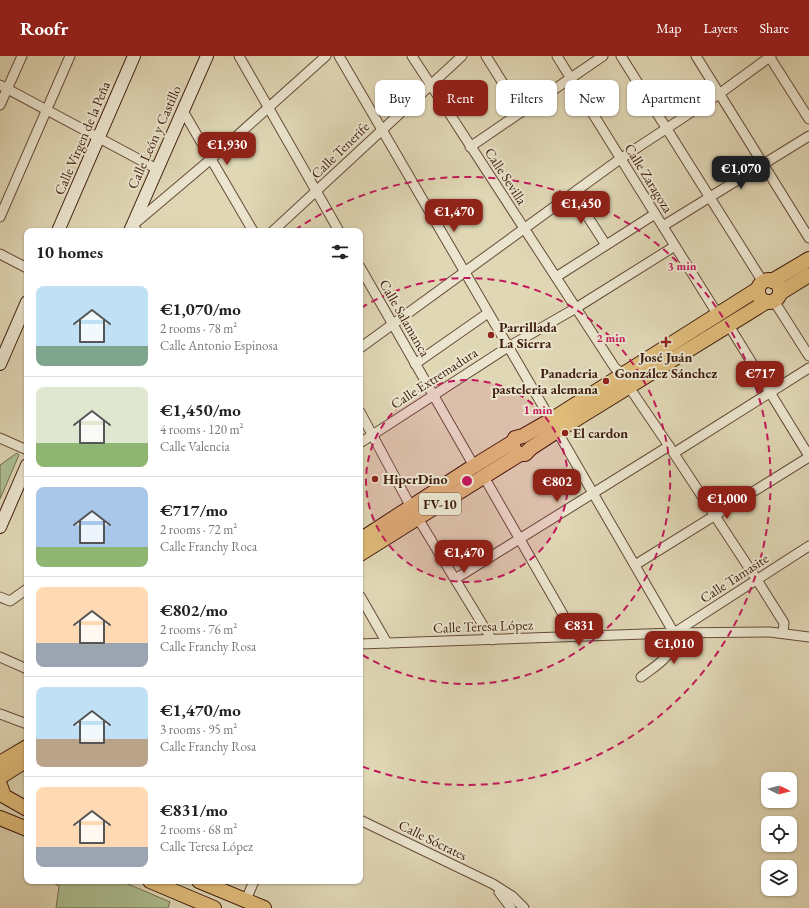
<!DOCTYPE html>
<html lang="en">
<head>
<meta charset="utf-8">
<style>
  :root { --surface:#fff; --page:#f6f6f6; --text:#222; --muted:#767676; --line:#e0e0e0; --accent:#8f2418 }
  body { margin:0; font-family:"EB Garamond",serif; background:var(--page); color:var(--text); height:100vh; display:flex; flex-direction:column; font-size:15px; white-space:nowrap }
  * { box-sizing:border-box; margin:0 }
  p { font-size:13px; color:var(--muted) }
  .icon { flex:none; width:22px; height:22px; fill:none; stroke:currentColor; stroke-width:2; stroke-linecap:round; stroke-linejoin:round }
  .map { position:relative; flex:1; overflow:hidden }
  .panel { position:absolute; left:24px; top:172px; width:339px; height:656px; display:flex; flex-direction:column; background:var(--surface); border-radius:8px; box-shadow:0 1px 3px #0004 }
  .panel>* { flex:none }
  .banner { position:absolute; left:375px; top:24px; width:374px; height:36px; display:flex; gap:8px }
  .needle { width:26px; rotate:96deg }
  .buttons { position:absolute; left:761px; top:716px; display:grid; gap:8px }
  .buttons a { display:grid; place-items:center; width:36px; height:36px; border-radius:8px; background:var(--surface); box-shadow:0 1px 3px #0004; font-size:20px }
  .price { position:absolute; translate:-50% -34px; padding:0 9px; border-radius:8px; background:var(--accent); color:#fff; font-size:13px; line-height:26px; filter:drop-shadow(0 1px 2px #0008) }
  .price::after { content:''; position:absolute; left:50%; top:24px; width:12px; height:9px; margin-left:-6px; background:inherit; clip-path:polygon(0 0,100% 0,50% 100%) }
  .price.selected { background:#222; color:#fff }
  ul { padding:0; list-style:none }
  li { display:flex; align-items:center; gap:12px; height:100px; padding:0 12px }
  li+li { border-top:1px solid var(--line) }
  li span { display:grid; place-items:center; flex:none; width:112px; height:80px; border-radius:8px; color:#555 }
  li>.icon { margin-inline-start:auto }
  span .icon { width:48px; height:48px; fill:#fffc; stroke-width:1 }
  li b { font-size:17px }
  h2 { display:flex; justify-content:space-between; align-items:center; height:48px; padding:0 12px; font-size:17px }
  .chip { padding:0 14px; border-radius:8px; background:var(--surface); box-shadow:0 1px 3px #0004; font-size:14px; line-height:36px }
  .chip.selected { background:var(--accent); color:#fff }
  header { display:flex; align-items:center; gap:24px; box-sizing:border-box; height:56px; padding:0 20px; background:var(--accent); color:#fff }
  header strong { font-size:19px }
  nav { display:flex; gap:22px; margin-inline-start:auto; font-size:14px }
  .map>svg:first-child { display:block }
</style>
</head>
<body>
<header>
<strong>Roofr</strong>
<nav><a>Map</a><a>Layers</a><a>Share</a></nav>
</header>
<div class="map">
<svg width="809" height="852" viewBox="0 0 809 852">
  <rect width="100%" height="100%" fill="#e0d7b5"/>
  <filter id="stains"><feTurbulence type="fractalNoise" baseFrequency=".005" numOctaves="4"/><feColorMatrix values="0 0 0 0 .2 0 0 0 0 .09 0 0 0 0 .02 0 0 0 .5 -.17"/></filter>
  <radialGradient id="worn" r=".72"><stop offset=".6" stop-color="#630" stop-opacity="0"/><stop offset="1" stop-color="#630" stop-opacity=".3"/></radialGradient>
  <g fill="#acbf92" stroke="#756e50">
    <path d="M17,397l2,2 -19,44v-34z"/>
    <path d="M50,825h71l49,21 -2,6h-112l3,-22z"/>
  </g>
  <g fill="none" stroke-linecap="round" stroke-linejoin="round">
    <defs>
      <g id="street">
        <path d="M239,0l100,175"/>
        <path d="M339,0l212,364"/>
        <path d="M412,0l203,312 11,8"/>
        <path d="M486,0l35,56"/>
        <path d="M557,0l161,259"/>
        <path d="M621,0l142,226"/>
        <path d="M696,0l113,182"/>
        <path d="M769,0l40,63"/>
        <path d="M0,29l157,84"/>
        <path d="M0,49l22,-49"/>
        <path d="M183,55l70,120"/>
        <path d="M470,91l133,-91"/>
        <path d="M573,138l33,51"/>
        <path d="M0,161l70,-161"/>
        <path d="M663,170l146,-90"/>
        <path d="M137,175l-4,-6 78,-66 115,-103"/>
        <path d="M273,175l189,-175"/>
        <path d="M0,198l27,14"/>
        <path d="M360,211l114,199"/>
        <path d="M556,221l99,-63"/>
        <path d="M774,245l35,55"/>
        <path d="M728,268l81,132"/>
        <path d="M360,292l260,-189 99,-65 52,-38"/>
        <path d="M415,308l73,-51"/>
        <path d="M624,330l5,1 40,59 88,134 27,43 -1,9"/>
        <path d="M360,356l51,95 81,133"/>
        <path d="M557,375l117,202"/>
        <path d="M0,382l27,12"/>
        <path d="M360,387l148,-96 68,-39 99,-62"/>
        <path d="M674,397l135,-85"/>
        <path d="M484,421l92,160"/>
        <path d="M635,509l174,-108"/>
        <path d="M455,523l214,-133"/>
        <path d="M360,540l27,47"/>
        <path d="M0,541l10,4 17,-12"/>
        <path d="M674,577l135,-87"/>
        <path d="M360,588l314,-11 96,-1 39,5"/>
        <path d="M0,601l27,12"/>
        <path d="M641,621c18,-14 31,-18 33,-44"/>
        <path d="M0,658l27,10"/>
        <path d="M360,764l133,64 19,12 12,12"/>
        <path d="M499,836l12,16"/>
        <path d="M246,844l8,-19"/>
      </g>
      <g id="secondary">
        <path d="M58,175l76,-175"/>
        <path d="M130,175l77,-175"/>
        <path d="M0,308l27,-62"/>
        <path d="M0,471l27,-62"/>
      </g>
      <g id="primary">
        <circle cx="769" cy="235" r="11"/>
        <path d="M772,225l37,-22"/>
        <path d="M780,237l29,-18"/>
        <path d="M520,398c-7,-3 -9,-9 -5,-16l8,-2 28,-16 207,-131"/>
        <path d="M360,484l114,-74 39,-24"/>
        <path d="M360,498l160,-100h5l6,-6 26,-17 209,-129"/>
        <path d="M0,707l27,-16"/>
        <path d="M0,721l27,-17"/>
        <path d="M0,729l4,11 23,13"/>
        <path d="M0,762l27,11"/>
        <path d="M150,825l64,27"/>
        <path d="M199,825l65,27"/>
      </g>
    </defs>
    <use href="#street" stroke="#664b37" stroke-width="11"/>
    <use href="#secondary" stroke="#3e1c0d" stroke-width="14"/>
    <use href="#primary" stroke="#3e1c0d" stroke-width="16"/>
    <use href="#street" stroke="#ebe5cf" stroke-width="9"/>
    <use href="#secondary" stroke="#ebe5cf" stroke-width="12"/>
    <use href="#primary" stroke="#e0bc7a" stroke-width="14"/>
  </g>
  <circle cx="467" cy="425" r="101" fill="#c2185b" fill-opacity=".12"/>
  <g fill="none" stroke="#c2185b" stroke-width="2" stroke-dasharray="7 5">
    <circle cx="467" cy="425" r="101"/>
    <path d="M361 252A203 203 0 1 1 361 598"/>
    <path d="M295 174A304 304 0 1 1 361 710"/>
  </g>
  <g fill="#8f2418" stroke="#ebe5cf" stroke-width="1.5">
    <circle cx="491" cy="279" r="4"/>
    <path d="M664 280h4v4h4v4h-4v4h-4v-4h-4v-4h4z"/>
    <circle cx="606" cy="325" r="4"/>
    <circle cx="565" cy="377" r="4"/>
    <circle cx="375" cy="423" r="4"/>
  </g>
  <g text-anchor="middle" stroke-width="4" stroke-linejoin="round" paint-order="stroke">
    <rect fill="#ebe5cf" stroke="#725847" stroke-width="1" x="419" y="437" width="42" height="22" rx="3"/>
    <g font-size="13" font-weight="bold" fill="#3e1c0d">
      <text x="440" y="453">FV-10</text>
    </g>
    <g font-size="14" fill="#3e1c0d" stroke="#ebe5cf">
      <text transform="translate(154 81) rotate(-66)" y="5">Calle León y Castillo</text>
      <text transform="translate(82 82) rotate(-67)" y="5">Calle Virgen de la Peña</text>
      <text transform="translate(340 94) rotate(-44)" y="5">Calle Tenerife</text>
      <text transform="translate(506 120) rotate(57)" y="5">Calle Sevilla</text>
      <text transform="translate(649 122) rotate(58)" y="5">Calle Zaragoza</text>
      <text transform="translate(405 262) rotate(60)" y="5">Calle Salamanca</text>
      <text transform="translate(434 322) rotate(-33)" y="5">Calle Extremadura</text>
      <text transform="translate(734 522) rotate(-33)" y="5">Calle Tamasite</text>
      <text transform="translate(483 570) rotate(-2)" y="5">Calle Teresa López</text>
      <text transform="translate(433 784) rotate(26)" y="5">Calle Sócrates</text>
    </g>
    <g font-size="14" font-weight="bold" fill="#3e1c0d" stroke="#ebe5cf" text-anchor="start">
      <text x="499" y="276">Parrillada<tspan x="499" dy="16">La Sierra</tspan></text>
      <text x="666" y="306" text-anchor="middle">José Juán<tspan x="666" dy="16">González Sánchez</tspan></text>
      <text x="598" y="322" text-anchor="end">Panaderia<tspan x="598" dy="16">pasteleria alemana</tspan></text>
      <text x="573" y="382">El cardon</text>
      <text x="383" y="428">HiperDino</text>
    </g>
  </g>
  <circle cx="467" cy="425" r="6" fill="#c2185b" stroke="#ebe5cf" stroke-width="2"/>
  <g font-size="12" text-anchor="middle" font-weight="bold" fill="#c2185b" stroke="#ebe5cf" stroke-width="4" stroke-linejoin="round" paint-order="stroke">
    <text x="682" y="214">3 min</text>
    <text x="611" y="286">2 min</text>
    <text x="538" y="358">1 min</text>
  </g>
  <rect width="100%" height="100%" filter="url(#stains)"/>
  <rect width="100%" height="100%" fill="url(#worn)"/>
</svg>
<div class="buttons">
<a><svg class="needle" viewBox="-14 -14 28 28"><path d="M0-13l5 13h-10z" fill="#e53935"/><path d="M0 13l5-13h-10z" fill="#767676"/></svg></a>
<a><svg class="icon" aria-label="locate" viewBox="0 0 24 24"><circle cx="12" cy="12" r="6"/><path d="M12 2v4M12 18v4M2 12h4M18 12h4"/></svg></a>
<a><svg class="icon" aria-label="layers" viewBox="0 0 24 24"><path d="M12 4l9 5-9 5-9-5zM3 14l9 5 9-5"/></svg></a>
</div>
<b class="price" style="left:227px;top:110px">€1,930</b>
<b class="price selected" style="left:741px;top:134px">€1,070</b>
<b class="price" style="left:581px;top:169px">€1,450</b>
<b class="price" style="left:454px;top:177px">€1,470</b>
<b class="price" style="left:760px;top:339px">€717</b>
<b class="price" style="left:557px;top:447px">€802</b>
<b class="price" style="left:727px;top:464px">€1,000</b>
<b class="price" style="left:464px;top:518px">€1,470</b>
<b class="price" style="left:579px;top:591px">€831</b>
<b class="price" style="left:674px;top:609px">€1,010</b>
<div class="banner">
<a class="chip">Buy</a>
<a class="chip selected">Rent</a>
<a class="chip">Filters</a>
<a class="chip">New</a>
<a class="chip">Apartment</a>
</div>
<section class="panel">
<h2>10 homes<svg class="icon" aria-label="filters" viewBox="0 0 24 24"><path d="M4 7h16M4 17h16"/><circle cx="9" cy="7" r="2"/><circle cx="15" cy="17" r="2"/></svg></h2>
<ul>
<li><span style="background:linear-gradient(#bfe0f5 75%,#7fa58c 0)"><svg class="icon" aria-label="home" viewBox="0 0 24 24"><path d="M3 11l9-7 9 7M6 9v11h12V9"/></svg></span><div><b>€1,070/mo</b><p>2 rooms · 78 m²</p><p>Calle Antonio Espinosa</p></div></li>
<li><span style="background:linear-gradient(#dfe7d0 70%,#8fb573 0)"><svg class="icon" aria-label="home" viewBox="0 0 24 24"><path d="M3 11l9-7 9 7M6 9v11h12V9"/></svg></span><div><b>€1,450/mo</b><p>4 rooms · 120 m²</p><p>Calle Valencia</p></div></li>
<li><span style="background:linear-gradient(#a9c7e8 75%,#8fb573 0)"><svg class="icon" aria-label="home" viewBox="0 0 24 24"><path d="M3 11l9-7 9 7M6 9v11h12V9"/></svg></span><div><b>€717/mo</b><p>2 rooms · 72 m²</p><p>Calle Franchy Roca</p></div></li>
<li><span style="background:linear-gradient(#ffd9b3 70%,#9aa5b1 0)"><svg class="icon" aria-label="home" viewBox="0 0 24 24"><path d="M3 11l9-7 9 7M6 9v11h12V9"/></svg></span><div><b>€802/mo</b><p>2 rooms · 76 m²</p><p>Calle Franchy Rosa</p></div></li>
<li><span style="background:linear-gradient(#bfe0f5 65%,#b9a48a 0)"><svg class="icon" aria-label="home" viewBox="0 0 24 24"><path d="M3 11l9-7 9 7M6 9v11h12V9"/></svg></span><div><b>€1,470/mo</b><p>3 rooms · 95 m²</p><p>Calle Franchy Rosa</p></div></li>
<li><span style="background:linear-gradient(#ffd9b3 75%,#9aa5b1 0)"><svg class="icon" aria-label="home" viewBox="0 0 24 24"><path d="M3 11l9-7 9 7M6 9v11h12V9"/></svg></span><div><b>€831/mo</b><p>2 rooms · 68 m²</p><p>Calle Teresa López</p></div></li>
</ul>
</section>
</div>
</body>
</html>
